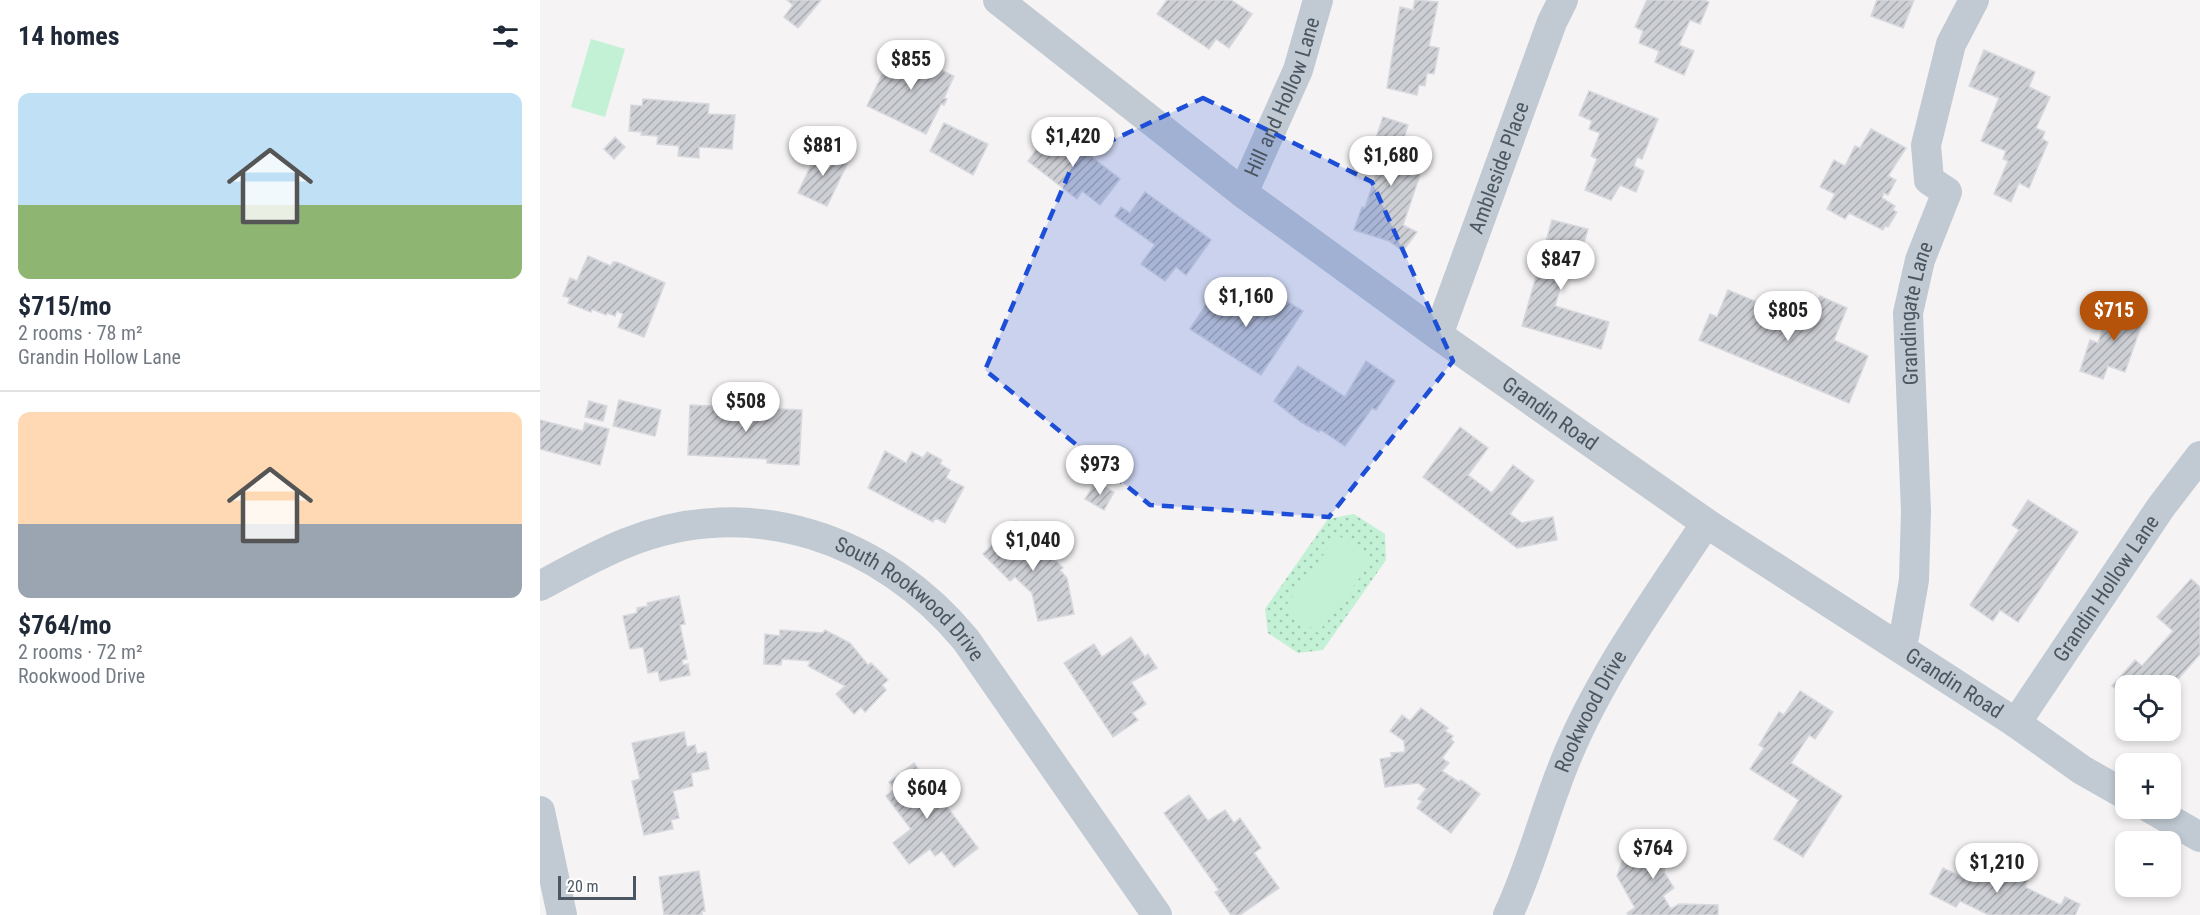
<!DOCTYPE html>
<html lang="en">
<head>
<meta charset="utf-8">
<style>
  :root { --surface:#fff; --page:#f6f6f7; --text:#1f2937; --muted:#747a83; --line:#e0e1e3; --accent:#b45309 }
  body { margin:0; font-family:"Roboto Condensed",sans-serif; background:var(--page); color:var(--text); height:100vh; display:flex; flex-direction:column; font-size:22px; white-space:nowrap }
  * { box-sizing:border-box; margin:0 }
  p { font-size:20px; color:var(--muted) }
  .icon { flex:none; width:33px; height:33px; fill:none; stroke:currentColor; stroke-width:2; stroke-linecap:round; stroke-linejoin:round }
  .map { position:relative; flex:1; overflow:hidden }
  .panel { display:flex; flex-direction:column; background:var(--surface); width:540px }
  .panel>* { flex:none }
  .controls { position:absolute; left:1575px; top:675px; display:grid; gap:12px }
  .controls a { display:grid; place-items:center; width:66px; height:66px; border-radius:12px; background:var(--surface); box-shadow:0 3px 9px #0003; font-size:30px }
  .scale { position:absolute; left:18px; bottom:15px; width:78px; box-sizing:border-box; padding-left:6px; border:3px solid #4a5661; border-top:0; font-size:16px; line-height:21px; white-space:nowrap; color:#4a5661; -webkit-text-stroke:4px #fff; paint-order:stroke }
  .price { position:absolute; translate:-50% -51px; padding:0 14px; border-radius:21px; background:#fff; color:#222; font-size:20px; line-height:39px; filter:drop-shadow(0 2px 3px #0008) }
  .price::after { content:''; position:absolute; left:50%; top:36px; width:18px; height:14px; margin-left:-9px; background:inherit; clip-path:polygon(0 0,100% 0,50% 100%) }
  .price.active { background:var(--accent); color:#fff }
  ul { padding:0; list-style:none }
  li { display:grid; align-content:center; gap:12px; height:318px; padding:0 18px }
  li+li { border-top:2px solid var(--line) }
  li span { display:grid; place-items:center; height:186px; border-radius:12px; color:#555 }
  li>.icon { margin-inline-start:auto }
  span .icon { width:108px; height:108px; fill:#fffc; stroke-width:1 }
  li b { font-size:26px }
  h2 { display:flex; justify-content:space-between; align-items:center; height:72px; padding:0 18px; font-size:26px }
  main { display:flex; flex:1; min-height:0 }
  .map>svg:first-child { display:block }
</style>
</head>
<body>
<main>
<section class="panel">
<h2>14 homes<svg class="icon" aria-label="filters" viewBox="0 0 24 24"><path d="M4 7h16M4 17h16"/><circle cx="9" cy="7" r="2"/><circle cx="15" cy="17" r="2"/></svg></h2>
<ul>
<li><span style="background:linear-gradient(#bfe0f5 60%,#8fb573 0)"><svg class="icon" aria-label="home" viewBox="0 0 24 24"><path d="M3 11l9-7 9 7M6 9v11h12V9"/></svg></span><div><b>$715/mo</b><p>2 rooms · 78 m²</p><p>Grandin Hollow Lane</p></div></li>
<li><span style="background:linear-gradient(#ffd9b3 60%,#9aa5b1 0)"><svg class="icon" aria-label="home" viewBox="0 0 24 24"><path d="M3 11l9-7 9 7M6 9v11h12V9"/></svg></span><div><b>$764/mo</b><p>2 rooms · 72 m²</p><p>Rookwood Drive</p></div></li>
</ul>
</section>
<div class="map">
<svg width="1660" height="915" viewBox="0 0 1660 915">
  <defs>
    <pattern id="park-dots" width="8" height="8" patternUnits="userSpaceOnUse" patternTransform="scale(1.5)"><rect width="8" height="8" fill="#c3f1d5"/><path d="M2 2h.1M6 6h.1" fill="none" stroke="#a0c6b0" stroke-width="1.8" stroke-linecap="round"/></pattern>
    <pattern id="building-hatch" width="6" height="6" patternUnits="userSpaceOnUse" patternTransform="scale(1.5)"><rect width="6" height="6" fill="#cdcfd5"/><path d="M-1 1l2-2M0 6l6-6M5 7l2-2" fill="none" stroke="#a8abb0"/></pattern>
  </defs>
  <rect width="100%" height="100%" fill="#f5f3f3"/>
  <path fill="url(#park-dots)" d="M814,514l31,20 1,26 -63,90 -25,3 -30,-20 -3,-24 63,-90z"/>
  <g fill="#c3f1d5">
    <path d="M51,39l34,10 -20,68 -34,-10z"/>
    <path d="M798,535l35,25 -55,73 -34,-25z"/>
  </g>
  <g fill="url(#building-hatch)" stroke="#d7d9de" stroke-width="1.5">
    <path d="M247,0h34l-23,28 -14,-11 9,-12z"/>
    <path d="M627,0h64l21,14 -23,34 -13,-9 -7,10 -52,-35z"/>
    <path d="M875,0l23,2 -9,44 10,2 -5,26 -7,-1 -2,13 -6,-1 -2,10 -30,-7 13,-81 13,3z"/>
    <path d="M1107,0h57l5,2 -9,22 -10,-4 -11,25 15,6 -10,24 -29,-13 4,-11 -20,-8 4,-12 -8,-4z"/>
    <path d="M1337,0h37l-11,28 -32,-12z"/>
    <path d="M355,48l59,28 -10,22 3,1 -3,6 -3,-1 -15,30 -59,-28z"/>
    <path d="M1444,50l51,22 -6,15 21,10 -14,31 9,4 -3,7 6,3 -19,46 -10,-5 -8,19 -17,-8 14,-33 -5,-2 3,-8 -25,-10 18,-43 -30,-12z"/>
    <path d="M1049,91l69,28 -16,40 -5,-2 -3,9 10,5 -8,21 -16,-7 -9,15 -26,-10 12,-31 -6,-3 9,-23 -11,-4 3,-8 -13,-6z"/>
    <path d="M103,99l66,5 -1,10 27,1 -3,34 -33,-2v11l-21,-2 1,-10 -22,-2 1,-8 -17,-1 1,-3 -13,-1 2,-26 11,1z"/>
    <path d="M843,117l25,8 -6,20 20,7 -6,21 4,2 -17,50 14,7 -14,19 -14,-10 -35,-11 8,-23 3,1 17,-52 -11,-3z"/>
    <path d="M404,123l44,21 -15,31 -43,-24z"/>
    <path d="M513,127l67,52 -20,26 -18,-14 -5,8 -49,-38z"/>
    <path d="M1331,129l35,19 -18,28 8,4 -8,15 -4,-2 -2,5 13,8 -2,4 4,2 -9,15 -3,-1 -2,4 -34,-17 -4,6 -18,-10 8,-15 -15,-7 14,-27 11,6 10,-20 5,2z"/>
    <path d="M75,137l10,10 -11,12 -10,-10z"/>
    <path d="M279,148l29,14 -21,44 -29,-13z"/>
    <path d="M605,192l66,48 -25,35 -10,-8 -11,14 -24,-17 14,-19 -40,-29 6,-9 9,6z"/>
    <path d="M1012,220l36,9 -7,24 -10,-3 -16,56 54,16 -8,27 -79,-23z"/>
    <path d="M48,256l23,10 2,-4h4l48,21 -21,54 -26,-10 5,-13 -6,-3 -2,5 -8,-3 -1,2 -14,-6 -1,3 -23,-9 2,-5 -7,-2 7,-18 7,3z"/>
    <path d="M680,283l17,11 -4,5 30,19 15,-22 25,15 -42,64 -71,-46z"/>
    <path d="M1188,290l36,15 5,-13 28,12 -6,14 16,7 13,-29 27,12 -13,32 34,16 -19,47 -150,-63 11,-26 7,3z"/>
    <path d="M1571,303l34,12 -20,57 -17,-6 -5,13 -23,-8 10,-31 8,3z"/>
    <path d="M826,361l29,20 -19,29 -4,-2 -27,38 -24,-16 -2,2 -18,-10 -27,-21 24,-35 47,31z"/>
    <path d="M79,400l42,10 -6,26 -42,-10z"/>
    <path d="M49,401l18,5 -4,15 -18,-4z"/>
    <path d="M150,405l112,5 -3,55 -32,-2v-4l-79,-4z"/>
    <path d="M0,420l43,11 2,-8 24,6 -9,36 -60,-16z"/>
    <path d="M920,427l28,21 -20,27 24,18 21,-28 21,16 -24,33 12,9 31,-6 4,23 -40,8 -94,-71z"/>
    <path d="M345,451l21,12 6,-11 11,6 4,-6 15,8 -2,4 10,6 -4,8 18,9 -19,36 -10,-5 -2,4 -65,-34z"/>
    <path d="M556,481l18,11 -10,18 -19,-11z"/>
    <path d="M1488,500l50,32 -60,90 -18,-12 -7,11 -23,-16 49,-75 -7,-5z"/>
    <path d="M476,521l47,47 -3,2 7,8 7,36 -36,7 -6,-28 -17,-16 -5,4 -27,-27z"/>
    <path d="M1651,579l9,8v67l-30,34v-2h-44v11l-14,-11 23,-26 7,6 31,-35 -16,-14z"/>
    <path d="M139,596l6,28 -5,1 7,34 -5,1 1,5 5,-1 2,11 -30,6 -2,-10 -10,2 -5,-26 -13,2 -7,-33 14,-3v-5l11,-2 -1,-3z"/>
    <path d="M240,630l43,3 2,-3 25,13 18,22 3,-2 17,17 -6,5 4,5 -21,22 -4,-5 -7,7 -18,-20 9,-8 -37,-20 3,-5 -29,-2 -1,6 -17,-1 1,-30 15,2z"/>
    <path d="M591,637l14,20 3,-3 9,14 -26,14 15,22 -14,9 6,7 -25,17 -49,-74 30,-19 8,13z"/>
    <path d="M1260,691l33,21 -18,27 -6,-4 -18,28 51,33 -39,61 -29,-18 25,-39 -49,-31 14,-21 -5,-3 20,-33 5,3z"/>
    <path d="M881,708l27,20 -3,3 8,5 -2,3 3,3 -12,16 7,5 -7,8 17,11 2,-2 19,14 -29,39 -34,-25 5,-7 -4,-2 8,-10 -8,-6 -33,4 -5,-28 12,-2 -1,-4 14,-1 -1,-11 -14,-10 12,-16 8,6z"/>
    <path d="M144,732l3,15 8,-2 2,9 9,-2 3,17 -18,4 2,13 -20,5 6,27 -8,2 2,9 -29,6 -12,-54 8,-2 -8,-36z"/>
    <path d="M374,763l64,85 -24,19 -12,-16 -7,5 -5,-7 -21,15 -16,-21 18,-14 -25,-33 9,-7 -6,-7z"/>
    <path d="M649,795l19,26 17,-11 9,13 6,-5 21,30 -7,5 25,35 -39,27h-9l-16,-23 4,-2 -55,-77z"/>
    <path d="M1101,830l25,8 -5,14 8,2 -5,18 10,16 -11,8 8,13 8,-5 39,1v10h-90l-1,-2 8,-5 -18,-32 12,-33 8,2z"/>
    <path d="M1437,860l21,9 -2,4 15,9 4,-9 13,6 -3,8 36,18 4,-8 15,7 -5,11h-86l-29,-14 -4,6 -26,-13 13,-26 25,12z"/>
    <path d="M159,871l6,40h-3v4h-38l-5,-38z"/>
  </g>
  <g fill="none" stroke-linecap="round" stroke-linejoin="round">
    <g stroke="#c1cad2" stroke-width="30">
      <path id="s1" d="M458,0l245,193 195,142 268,188 310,200 66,47 44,25"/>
      <path id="s2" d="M703,193l55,-123 20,-70"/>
      <path id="s3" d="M898,335l114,-313 11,-22"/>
      <path id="s4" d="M0,586c28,-15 56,-31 86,-43 125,-51 257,-4 340,97l191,275"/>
      <path id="s5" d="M1357,645l7,-8 10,-57 2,-69 -8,-198 12,-53 27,-68 -18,-12 -3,-35 25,-101 23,-44"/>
      <path id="s6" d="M1476,723l145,-216 39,-51"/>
      <path d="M1610,808l50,29"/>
      <path d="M0,811l22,104"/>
      <path id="s7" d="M968,915c26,-55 39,-115 64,-170 35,-79 87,-151 134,-222"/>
    </g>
  </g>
  <path fill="#1d4ed8" fill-opacity="0.2" stroke="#1d4ed8" stroke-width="4.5" stroke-dasharray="12 8" stroke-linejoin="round" d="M663,98l169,84 81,179 -124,156 -179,-12 -165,-135 91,-213z"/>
  <g text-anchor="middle" stroke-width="6" stroke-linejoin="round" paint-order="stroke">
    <g font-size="21" fill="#4a5661" stroke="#fff">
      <text dy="7" stroke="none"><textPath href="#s2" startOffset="104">Hill and Hollow Lane</textPath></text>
      <text dy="7" stroke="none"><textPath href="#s3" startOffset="178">Ambleside Place</textPath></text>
      <text dy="7" stroke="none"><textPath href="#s5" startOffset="336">Grandingate Lane</textPath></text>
      <text dy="7" stroke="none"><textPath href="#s1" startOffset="690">Grandin Road</textPath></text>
      <text dy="7" stroke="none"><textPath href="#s6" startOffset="162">Grandin Hollow Lane</textPath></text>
      <text dy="7" stroke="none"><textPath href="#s4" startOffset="405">South Rookwood Drive</textPath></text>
      <text dy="7" stroke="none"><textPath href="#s1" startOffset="1176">Grandin Road</textPath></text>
      <text dy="7" stroke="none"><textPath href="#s7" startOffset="220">Rookwood Drive</textPath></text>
    </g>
  </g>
</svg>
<div class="controls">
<a><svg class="icon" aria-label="locate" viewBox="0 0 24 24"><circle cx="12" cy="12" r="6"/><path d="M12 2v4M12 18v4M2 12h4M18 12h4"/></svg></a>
<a>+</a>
<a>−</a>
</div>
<div class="scale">20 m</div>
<b class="price" style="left:371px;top:91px">$855</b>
<b class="price" style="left:533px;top:168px">$1,420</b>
<b class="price" style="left:283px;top:177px">$881</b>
<b class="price" style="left:851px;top:187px">$1,680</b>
<b class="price" style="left:1021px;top:291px">$847</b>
<b class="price" style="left:706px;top:328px">$1,160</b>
<b class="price" style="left:1248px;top:342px">$805</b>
<b class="price active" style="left:1574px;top:342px">$715</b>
<b class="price" style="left:206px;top:433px">$508</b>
<b class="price" style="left:560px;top:496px">$973</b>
<b class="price" style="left:493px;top:572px">$1,040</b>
<b class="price" style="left:387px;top:820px">$604</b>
<b class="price" style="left:1113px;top:880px">$764</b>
<b class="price" style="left:1457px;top:894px">$1,210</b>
</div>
</main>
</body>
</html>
